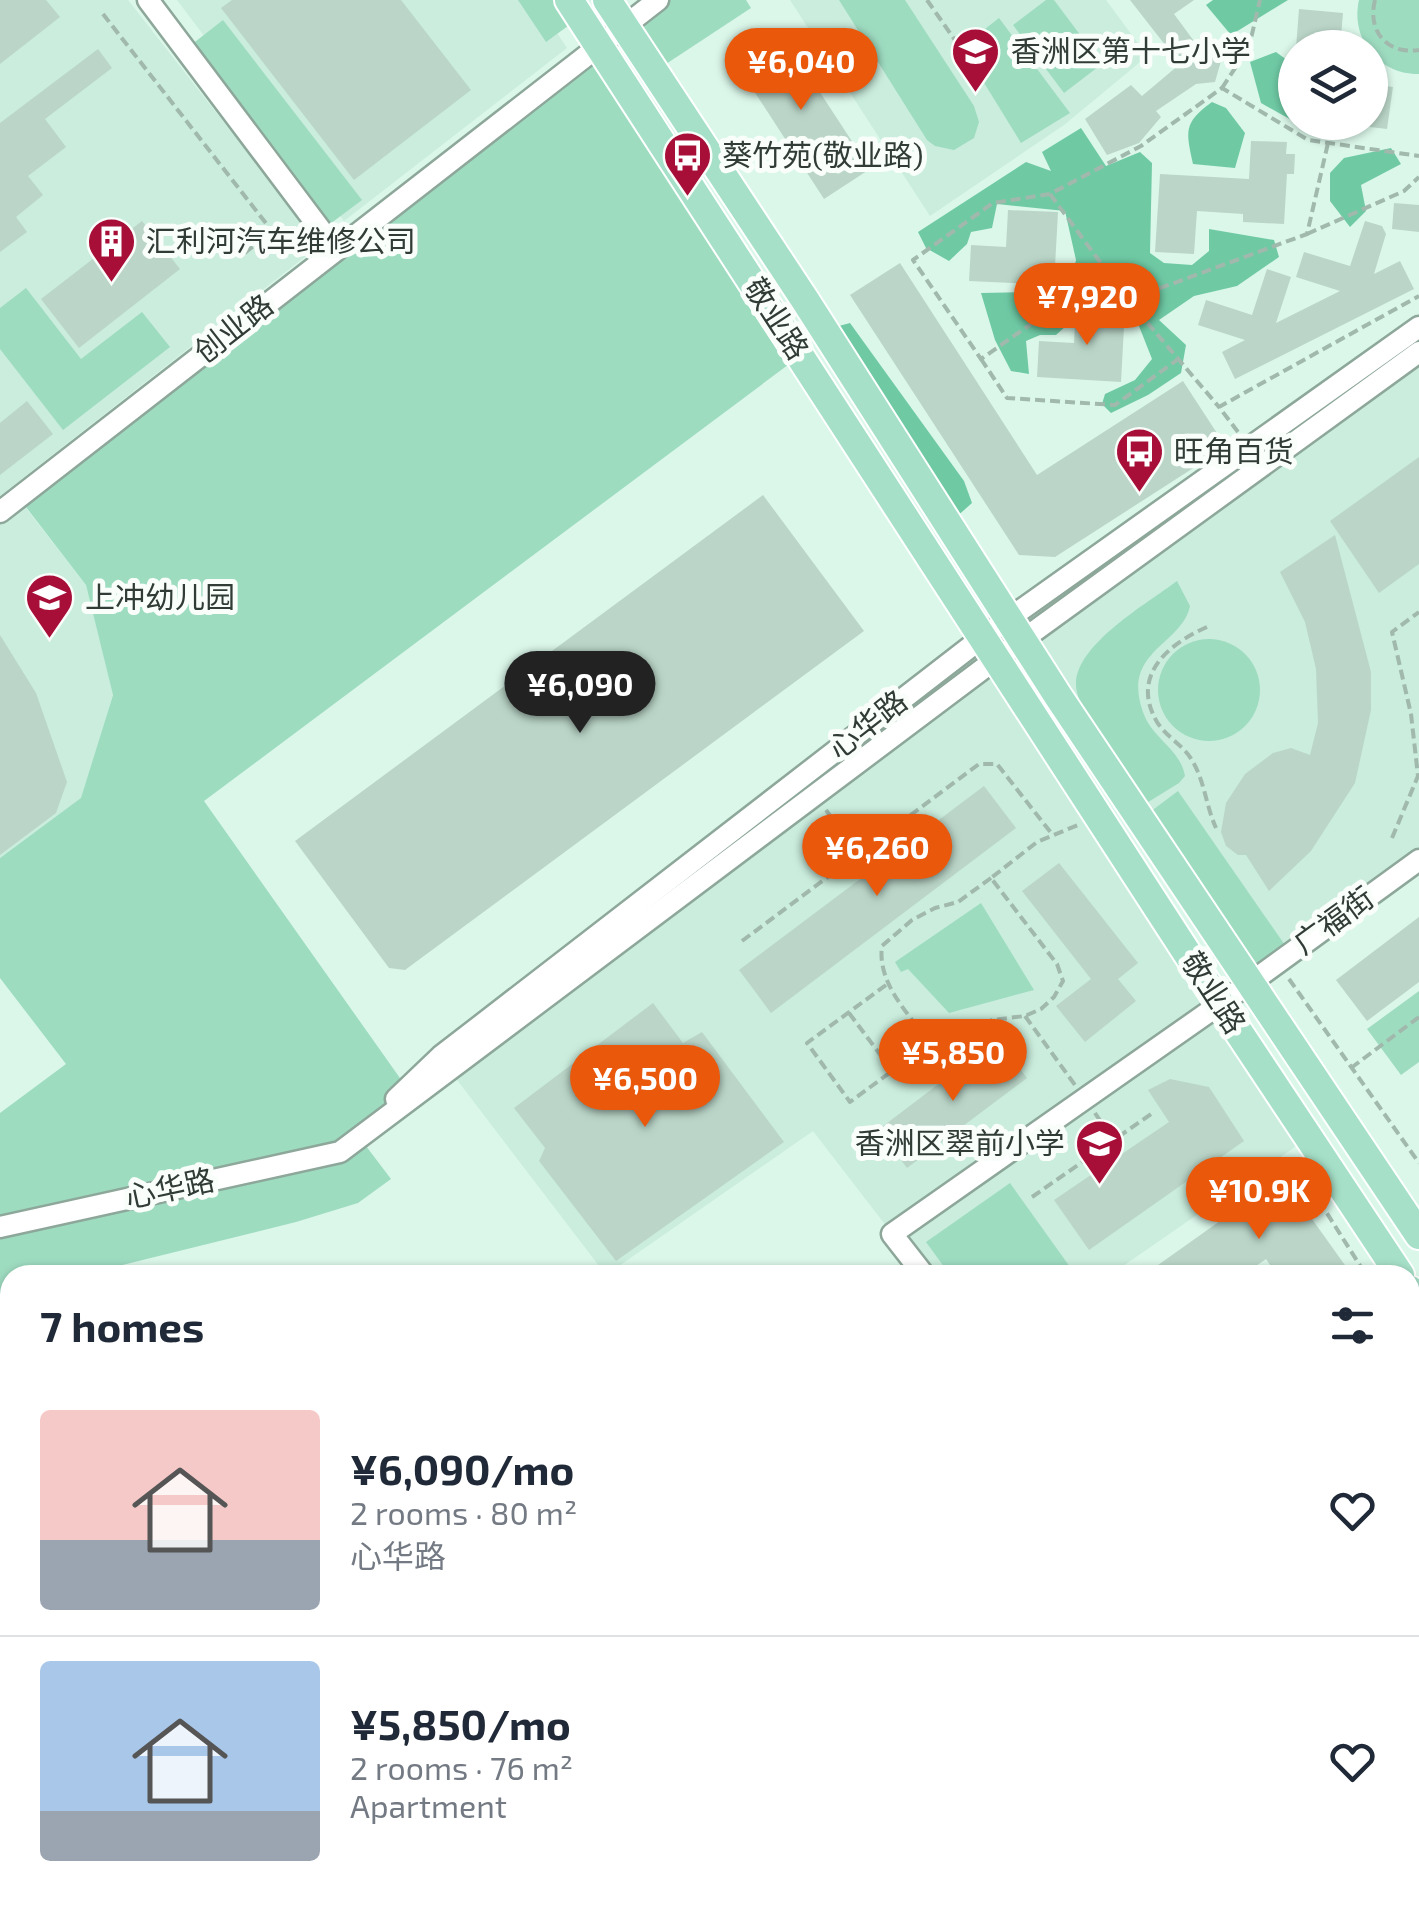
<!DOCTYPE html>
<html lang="en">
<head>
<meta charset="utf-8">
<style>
  :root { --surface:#fff; --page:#f2f2f3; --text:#1f2937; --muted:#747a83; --line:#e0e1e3; --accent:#ea580c }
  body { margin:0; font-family:"Exo 2","Noto Sans SC",sans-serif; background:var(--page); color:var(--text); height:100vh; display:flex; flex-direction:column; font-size:38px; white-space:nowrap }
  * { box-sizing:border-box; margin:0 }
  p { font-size:32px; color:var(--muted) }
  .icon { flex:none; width:55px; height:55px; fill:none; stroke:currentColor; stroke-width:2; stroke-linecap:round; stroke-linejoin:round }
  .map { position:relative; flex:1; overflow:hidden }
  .details { position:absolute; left:0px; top:1265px; width:1420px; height:640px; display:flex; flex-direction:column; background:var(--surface); border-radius:30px 30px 0 0; box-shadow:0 2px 8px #0004 }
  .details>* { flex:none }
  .controls { position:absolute; left:1278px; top:30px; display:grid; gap:20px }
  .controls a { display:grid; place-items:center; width:110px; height:110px; border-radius:50%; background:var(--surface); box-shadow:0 2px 8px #0004; font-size:50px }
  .price { position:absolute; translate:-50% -85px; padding:0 22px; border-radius:35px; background:var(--accent); color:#fff; font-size:32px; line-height:65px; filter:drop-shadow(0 2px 5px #0008) }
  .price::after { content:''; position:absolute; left:50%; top:60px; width:30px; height:22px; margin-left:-15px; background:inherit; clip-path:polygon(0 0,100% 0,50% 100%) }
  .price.current { background:#222; color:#fff }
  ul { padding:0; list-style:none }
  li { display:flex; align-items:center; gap:30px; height:250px; padding:0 40px }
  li+li { border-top:2px solid var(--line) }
  li span { display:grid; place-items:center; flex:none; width:280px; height:200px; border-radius:10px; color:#555 }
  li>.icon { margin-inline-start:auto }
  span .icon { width:120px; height:120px; fill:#fffc; stroke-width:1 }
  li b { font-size:42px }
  h2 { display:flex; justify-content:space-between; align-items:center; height:120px; padding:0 40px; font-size:42px }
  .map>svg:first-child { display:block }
</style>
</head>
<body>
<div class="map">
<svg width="1419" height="1905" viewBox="0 0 1419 1905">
  <rect width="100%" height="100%" fill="#dbf7ea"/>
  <g fill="#caeddd">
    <path d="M0,0h128l192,245 -320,251z"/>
    <path d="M177,0h358l32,48 -223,173z"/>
    <path d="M790,0h316l37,50 2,8 -81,67 -134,91z"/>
    <path d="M1419,354v505l-169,123 -227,-342z"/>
    <path d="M18,498l68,87 27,109 -31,104 -82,60v-345z"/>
    <path d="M996,659l312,479 -198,137h-186l-111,-144 -207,144 -155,-203z"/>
    <path d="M1419,1399v506h-568l-8,-10h567v-489z"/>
  </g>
  <g fill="#9edcc0">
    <path d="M518,0h40l14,23 -26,19z"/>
    <path d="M666,0h80l5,8 -85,56 -29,-44z"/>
    <path d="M839,0h66l69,106 5,16 -5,16 -20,12 -19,-4 -8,-6z"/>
    <path d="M1046,0h8l48,64 -38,29 -51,-68z"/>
    <path d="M1359,0h60v74c-40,1 -69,-35 -60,-74z"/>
    <path d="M999,18l71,95 -49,30 -59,-96z"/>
    <path d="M223,20l139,180 -32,24 -139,-179z"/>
    <path d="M598,46l202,310 -596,445 203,287 -67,64 -340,73v-112l66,-49 -66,-86v-120l81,-60 32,-103 -27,-110 -67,-87z"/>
    <path d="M26,288l55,71 61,-47 28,35 -107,83 -63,-81v-41z"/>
    <path d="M1177,581l13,25c-8,39 -69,45 -47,106 9,27 37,36 42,64l-6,7 -34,21c-16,-25 -70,-93 -69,-120 0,-40 72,-81 101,-103z"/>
    <circle cx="1209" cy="690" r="51"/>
    <path d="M1178,791l109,157 -36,23 -105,-156z"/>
    <path d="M981,903l53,87 -85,23 -41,-44 -7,3 -6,-10z"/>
    <path d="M1419,991v71l-18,13 -34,-46z"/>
    <path d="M366,1146l25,33 -33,24 -62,19 -214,53h-72v18l-10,2v-60l344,-73z"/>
    <path d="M1010,1183l60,84 -11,8h-109l-24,-33z"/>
  </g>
  <g fill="#6fcaa4">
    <path d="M1213,0h75l-57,35 -25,-30z"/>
    <path d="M1276,52l19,14v56l-34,-19 -11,-41z"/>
    <path d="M1212,102l14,6 19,25 -10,35 -42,-4c-7,-33 -10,-41 19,-62z"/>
    <path d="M1081,128l25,38 34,-14 12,11 -2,90 14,10 28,2 17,-14v-22l65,11 5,17 -42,29 -43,10 -35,24 27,25 -5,28 -33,22 -37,18 -9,-9 3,-10 30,-14 17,-21 -15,-38 15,-5 -6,-4 -13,-28 -48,15 -4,-5 -14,31 -11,10h-16l-14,6 3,33 -18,-3 -16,-31 -14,-47 53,-1 37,-10 5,-22 -11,-49 -68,-7 -5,24 -21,4 -4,12 -18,17 -23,-13 -8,-16 108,-70 25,9 -9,-19z"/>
    <path d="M1391,148l10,16 -40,21 5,26 -16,16 -20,-26v-28l14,-15z"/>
    <path d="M850,323l114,158 8,22 -18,16 -119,-192z"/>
  </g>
  <g fill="#bbd6c9">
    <path d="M0,0h46l14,17 -60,47z"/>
    <path d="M232,0h169l70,90 -117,90 -133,-172z"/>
    <path d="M1130,0h64l-20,14 28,38 21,2 -8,28 -19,2 -40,27 5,6 -22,26 -32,12 -22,-36 46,-34 11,11 38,-32z"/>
    <path d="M1299,9l44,4 -3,35h-44z"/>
    <path d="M778,28l92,141 -46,30 -92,-142z"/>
    <path d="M98,49l14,19 -67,51 21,28 -38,29 15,19 -27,22 11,15 -27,20v-129z"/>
    <path d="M1370,84l23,3 -6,42 -17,-2z"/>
    <path d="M1251,141l36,1 -1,12h9l-1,20h-7l-3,50 -41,-2v-8l-46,-3 -3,43 -39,-2 5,-78 89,5z"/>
    <path d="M1394,203l25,2v27l-27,-3z"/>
    <path d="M1008,210l50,2 -4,73 -85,-4 2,-36 35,2z"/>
    <path d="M142,221l38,48 -101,79 -38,-49z"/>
    <path d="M1365,221l17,5 4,8 -12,40 26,-13 14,28 -179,90 -13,-27 23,-12 -47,-15 8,-25 46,15 15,-46 24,8 -15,46 64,-32 -44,-14 8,-25 46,14z"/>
    <path d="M900,263l137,212 146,-94 43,66 -171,110 -36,-2 -169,-260z"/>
    <path d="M1076,306l49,3 -4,73 -84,-5 2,-36 35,2z"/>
    <path d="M27,401l26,33 -53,41v-52z"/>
    <path d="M1419,457v107l-40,29 -49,-72z"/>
    <path d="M763,495l101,136 -459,339 -16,-2 -94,-127z"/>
    <path d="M1335,535l36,137v38l-16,73 -44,68 -42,40 -23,-36h-8l-12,-9 -5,-14 5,-29 19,-29 28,-21 18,-5 19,7 8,-32 -2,-54 -11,-47 -25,-50z"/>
    <path d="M0,635l36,58 31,89 -11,31 -56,42z"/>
    <path d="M984,786l32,42 -245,185 -32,-43z"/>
    <path d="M1059,863l79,100 -20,16 18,22 -51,41 -29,-36 35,-27 -69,-88z"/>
    <path d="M1419,917v65l-52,39 -31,-41z"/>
    <path d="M653,1003l30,40 19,-11 82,110 -168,119 -77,-100 6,-13 -31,-40z"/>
    <path d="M998,1039l29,39 -120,90 -29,-38z"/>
    <path d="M1170,1079l39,8 35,54 -155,109 -35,-50 115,-78 -21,-32z"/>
    <path d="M1282,1177l70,98h-75l-11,-16 -23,16h-99z"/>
  </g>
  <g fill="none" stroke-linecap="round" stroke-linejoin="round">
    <defs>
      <g id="minor">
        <path d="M148,0l188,250"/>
        <path d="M0,512l658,-512"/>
        <path d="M396,1099l45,-43 542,-419 436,-310"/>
        <path d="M0,1227l340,-75 656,-493 423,-307"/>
        <path d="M924,1275l-32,-41 358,-251 169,-123"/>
        <path d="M1410,1383l9,-7"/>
        <path d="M0,1483l10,1"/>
        <path d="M828,1895l8,10"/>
      </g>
      <g id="major">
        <path d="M569,0l651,1004 180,271"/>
        <path d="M607,0l198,300 253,396 361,539"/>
        <path d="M1410,1290l9,13"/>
      </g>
    </defs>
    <use href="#minor" stroke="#8da79a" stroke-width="25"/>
    <use href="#major" stroke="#fff" stroke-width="32"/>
    <g stroke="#a1b8ad" stroke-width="4" stroke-dasharray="10 5" stroke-linecap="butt">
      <path d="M927,0l30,43"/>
      <path d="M1375,0c-8,31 12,55 44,50"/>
      <path d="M103,14l169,217 -31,25"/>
      <path d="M1222,88l27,-41 11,-47"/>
      <path d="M1050,194l78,106 179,-66 21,-91"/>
      <path d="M1307,234l97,-43 15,-14"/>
      <path d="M1107,271l-126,88 -68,-99 80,-57 57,-9 91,-48 81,-58 86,52 111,16"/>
      <path d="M1128,300l91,107"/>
      <path d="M981,359l26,39 108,7 62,-45"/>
      <path d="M1238,432l-19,-25 200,-111"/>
      <path d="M1207,627c-39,17 -77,49 -50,95 10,16 27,23 36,40 12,21 13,44 23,66"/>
      <path d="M826,810l32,44"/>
      <path d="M1392,838l26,-62 -7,-62 -19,-82 27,-20"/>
      <path d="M991,878l-33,24 -23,6 -23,12 -30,26c-5,38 27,68 48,97l31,-2 31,-21 33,-4 16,-7 13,-12 9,-16 -6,-17 -66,-86 46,-36 41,-17"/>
      <path d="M742,941l237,-177h18l55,70"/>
      <path d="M1289,979l130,184"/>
      <path d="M886,985l-79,58 43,59 80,-59"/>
      <path d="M849,1013l42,56"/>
      <path d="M1025,1016l50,69"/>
      <path d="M1351,1068l68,-51"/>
      <path d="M1095,1113l18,27"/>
      <path d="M1311,1188l55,87"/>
      <path d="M1032,1197l122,-85"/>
      <path d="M1410,1671l9,-6"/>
      <path d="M1410,1796l9,-7"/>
      <path d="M1252,1895l7,10"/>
      <path d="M1196,1905l13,-10"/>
    </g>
    <use href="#minor" stroke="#fff" stroke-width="20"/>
    <use href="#major" stroke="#a6e0c8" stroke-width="28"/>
  </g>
  <defs>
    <symbol id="school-pin" viewBox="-11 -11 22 30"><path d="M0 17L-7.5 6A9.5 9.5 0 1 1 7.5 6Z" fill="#a70e38" stroke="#f9fefb"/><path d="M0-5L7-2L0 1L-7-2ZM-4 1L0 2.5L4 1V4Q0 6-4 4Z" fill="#fff"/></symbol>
    <symbol id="bus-pin" viewBox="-11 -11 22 30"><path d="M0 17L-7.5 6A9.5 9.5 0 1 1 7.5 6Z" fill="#a70e38" stroke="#f9fefb"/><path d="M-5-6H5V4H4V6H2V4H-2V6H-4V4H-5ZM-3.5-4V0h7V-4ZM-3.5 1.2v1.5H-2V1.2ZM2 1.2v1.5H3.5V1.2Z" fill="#fff"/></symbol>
    <symbol id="building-pin" viewBox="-11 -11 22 30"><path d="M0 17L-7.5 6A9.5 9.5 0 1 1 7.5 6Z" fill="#a70e38" stroke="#f9fefb"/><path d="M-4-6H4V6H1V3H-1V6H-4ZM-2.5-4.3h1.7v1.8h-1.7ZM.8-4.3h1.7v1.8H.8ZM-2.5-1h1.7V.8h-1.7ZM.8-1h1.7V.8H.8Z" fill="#fff"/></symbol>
  </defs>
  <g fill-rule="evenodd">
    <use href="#school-pin" x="948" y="24" width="55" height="75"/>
    <use href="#bus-pin" x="660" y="128" width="55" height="75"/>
    <use href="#building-pin" x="84" y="214" width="55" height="75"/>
    <use href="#bus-pin" x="1112" y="424" width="55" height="75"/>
    <use href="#school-pin" x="22" y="570" width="55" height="75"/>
    <use href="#school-pin" x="1072" y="1116" width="55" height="75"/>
  </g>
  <g text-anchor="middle" stroke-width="10" stroke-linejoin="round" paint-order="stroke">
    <g font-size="30" fill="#313c37" stroke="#f9fefb" text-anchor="start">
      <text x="1011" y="62">香洲区第十七小学</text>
      <text x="722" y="166">葵竹苑(敬业路)</text>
      <text x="146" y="252">汇利河汽车维修公司</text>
      <text x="1174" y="462">旺角百货</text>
      <text x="85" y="608">上冲幼儿园</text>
      <text x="1065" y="1154" text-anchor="end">香洲区翠前小学</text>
    </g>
    <g font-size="30" fill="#313c37" stroke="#f9fefb">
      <text transform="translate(776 319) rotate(57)" y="10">敬业路</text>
      <text transform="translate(234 329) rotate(-38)" y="10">创业路</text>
      <text transform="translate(868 725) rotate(-38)" y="10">心华路</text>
      <text transform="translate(1334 921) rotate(-36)" y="10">广福街</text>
      <text transform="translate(1213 993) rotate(57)" y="10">敬业路</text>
      <text transform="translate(170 1189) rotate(-12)" y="10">心华路</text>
    </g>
  </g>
</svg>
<div class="controls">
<a><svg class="icon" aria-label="layers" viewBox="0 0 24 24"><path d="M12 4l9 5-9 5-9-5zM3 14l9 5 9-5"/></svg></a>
</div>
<b class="price" style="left:801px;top:113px">¥6,040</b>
<b class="price" style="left:1087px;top:348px">¥7,920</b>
<b class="price current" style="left:580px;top:736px">¥6,090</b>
<b class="price" style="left:877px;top:899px">¥6,260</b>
<b class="price" style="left:953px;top:1104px">¥5,850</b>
<b class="price" style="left:645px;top:1130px">¥6,500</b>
<b class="price" style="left:1259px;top:1242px">¥10.9K</b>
<section class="details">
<h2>7 homes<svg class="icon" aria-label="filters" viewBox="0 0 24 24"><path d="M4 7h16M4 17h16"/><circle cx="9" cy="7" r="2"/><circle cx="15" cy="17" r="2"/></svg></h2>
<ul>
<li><span style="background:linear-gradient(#f6c9c9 65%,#9aa5b1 0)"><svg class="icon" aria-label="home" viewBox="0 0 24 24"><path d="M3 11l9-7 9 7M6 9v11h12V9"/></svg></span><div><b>¥6,090/mo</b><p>2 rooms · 80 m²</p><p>心华路</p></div><svg class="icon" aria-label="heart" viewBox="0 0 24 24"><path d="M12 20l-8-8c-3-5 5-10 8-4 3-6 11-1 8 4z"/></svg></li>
<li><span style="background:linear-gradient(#a9c7e8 75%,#9aa5b1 0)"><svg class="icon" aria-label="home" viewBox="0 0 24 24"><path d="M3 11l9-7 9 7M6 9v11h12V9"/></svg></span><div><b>¥5,850/mo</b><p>2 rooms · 76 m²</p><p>Apartment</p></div><svg class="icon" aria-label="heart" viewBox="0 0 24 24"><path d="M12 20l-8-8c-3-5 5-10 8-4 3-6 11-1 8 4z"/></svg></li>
</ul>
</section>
</div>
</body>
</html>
